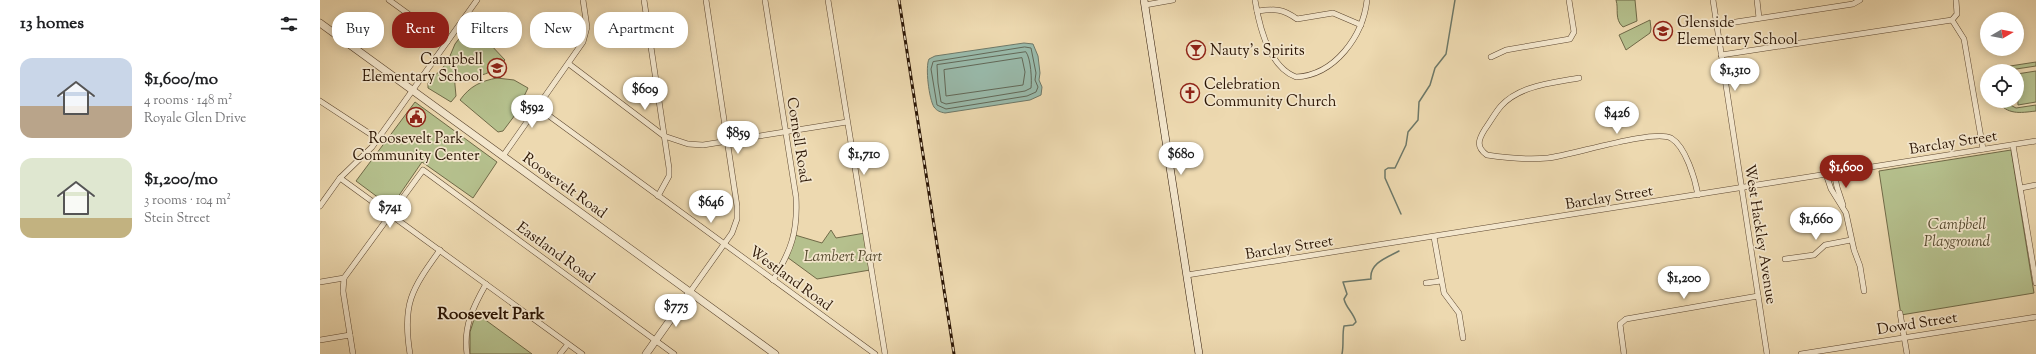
<!DOCTYPE html>
<html lang="en">
<head>
<meta charset="utf-8">
<style>
  :root { --surface:#fff; --page:#f6f6f6; --text:#202124; --muted:#757577; --accent:#8f2418 }
  body { margin:0; font-family:"Sorts Mill Goudy",serif; background:var(--page); color:var(--text); height:100vh; display:flex; flex-direction:column; font-size:15px; white-space:nowrap }
  * { box-sizing:border-box; margin:0 }
  p { font-size:13px; color:var(--muted) }
  .icon { flex:none; width:22px; height:22px; fill:none; stroke:currentColor; stroke-width:2; stroke-linecap:round; stroke-linejoin:round }
  .map { position:relative; flex:1; overflow:hidden }
  .sheet { display:flex; flex-direction:column; background:var(--surface); width:320px }
  .sheet>* { flex:none }
  .banner { position:absolute; left:12px; top:12px; width:380px; height:36px; display:flex; gap:8px }
  .needle { width:26px; rotate:80deg }
  .fabs { position:absolute; left:1660px; top:12px; display:grid; gap:8px }
  .fabs a { display:grid; place-items:center; width:44px; height:44px; border-radius:50%; background:var(--surface); box-shadow:0 2px 10px #0003; font-size:20px }
  .price { position:absolute; translate:-50% -34px; padding:0 9px; border-radius:14px; background:#fff; color:#222; font-size:13px; line-height:26px; filter:drop-shadow(0 1px 2px #0008) }
  .price::after { content:''; position:absolute; left:50%; top:24px; width:12px; height:9px; margin-left:-6px; background:inherit; clip-path:polygon(0 0,100% 0,50% 100%) }
  .price.current { background:var(--accent); color:#fff }
  ul { padding:0; list-style:none }
  li { display:flex; align-items:center; gap:12px; height:100px; padding:0 20px }
  li span { display:grid; place-items:center; flex:none; width:112px; height:80px; border-radius:12px; color:#555 }
  li>.icon { margin-inline-start:auto }
  span .icon { width:48px; height:48px; fill:#fffc; stroke-width:1 }
  li b { font-size:17px }
  h2 { display:flex; justify-content:space-between; align-items:center; height:48px; padding:0 20px; font-size:17px }
  .chip { padding:0 14px; border-radius:16px; background:var(--surface); box-shadow:0 2px 10px #0003; font-size:14px; line-height:36px }
  .chip.current { background:var(--accent); color:#fff }
  main { display:flex; flex:1; min-height:0 }
  .map>svg:first-child { display:block }
</style>
</head>
<body>
<main>
<section class="sheet">
<h2>13 homes<svg class="icon" aria-label="filters" viewBox="0 0 24 24"><path d="M4 7h16M4 17h16"/><circle cx="9" cy="7" r="2"/><circle cx="15" cy="17" r="2"/></svg></h2>
<ul>
<li><span style="background:linear-gradient(#c9d6e8 60%,#b9a48a 0)"><svg class="icon" aria-label="home" viewBox="0 0 24 24"><path d="M3 11l9-7 9 7M6 9v11h12V9"/></svg></span><div><b>$1,600/mo</b><p>4 rooms · 148 m²</p><p>Royale Glen Drive</p></div></li>
<li><span style="background:linear-gradient(#dfe7d0 75%,#c2b280 0)"><svg class="icon" aria-label="home" viewBox="0 0 24 24"><path d="M3 11l9-7 9 7M6 9v11h12V9"/></svg></span><div><b>$1,200/mo</b><p>3 rooms · 104 m²</p><p>Stein Street</p></div></li>
</ul>
</section>
<div class="map">
<svg width="1716" height="354" viewBox="0 0 1716 354">
  <rect width="100%" height="100%" fill="#edd9b0"/>
  <filter id="stains"><feTurbulence type="fractalNoise" baseFrequency=".005" numOctaves="4"/><feColorMatrix values="0 0 0 0 .2 0 0 0 0 .09 0 0 0 0 .02 0 0 0 .5 -.17"/></filter>
  <radialGradient id="worn" r=".72"><stop offset=".6" stop-color="#630" stop-opacity="0"/><stop offset="1" stop-color="#630" stop-opacity=".3"/></radialGradient>
  <g fill="#b5c08d" stroke="#706a48">
    <path d="M1296,0h19l2,21 -14,6c-9,-8 -4,-18 -7,-27z"/>
    <path d="M1330,20l1,9 -1,4 -24,17 -7,-15z"/>
    <path d="M153,26l32,34c-13,15 -31,20 -51,14l2,22 -5,6 -23,-14v-5l19,-20 8,-19 13,-17z"/>
    <path d="M1716,62v4l-33,5 7,-5z"/>
    <path d="M1716,71v31l-18,3 -1,-31z"/>
    <path d="M177,78l17,2 14,8 -13,27 -12,16 -5,1 -38,-32c10,-14 21,-19 37,-22z"/>
    <path d="M1677,101h6l13,7 20,-3v6c-17,2 -28,4 -39,-10z"/>
    <path d="M95,102l82,60 -24,36 -51,-36 -31,45 -35,-26z"/>
    <path d="M1691,150l23,143 -133,22 -22,-144z"/>
    <path d="M511,230l5,8 29,-5 5,37 -53,9 -30,-22 8,-22 27,8z"/>
    <path d="M156,313l56,41h-62v-22z"/>
  </g>
  <path fill="#99baab" stroke="#6d7868" d="M704,43l9,1 5,12 2,17 -1,7 3,7 -1,8 -11,5 -85,13c-5,-1 -8,-2 -11,-6 -5,-8 -9,-40 -5,-48l6,-3z"/>
  <g fill="none" stroke-linecap="round" stroke-linejoin="round">
    <g stroke="#626858" stroke-width="1">
      <path d="M705,47l6,1 5,25 -1,7 3,7 -2,5 -9,4 -81,13 -9,-4 -6,-36 2,-7z"/>
      <path d="M706,52c5,6 6,29 5,36l-6,3 -79,13 -5,-2 -3,-19 -1,-18z"/>
      <path d="M702,58l3,14 -2,13 -77,11 -2,-26z"/>
    </g>
    <g stroke="#6d7868" stroke-width="1.5">
      <path d="M1081,214l-16,-36v-8l3,-2h7l11,-23 2,-13 10,-12 1,-18 11,-17 5,-17 11,-14 9,-54"/>
      <path d="M1022,354c2,-10 0,-19 2,-28l9,-1 3,-3c-3,-10 -10,-14 -12,-23l3,-5 -4,-12 28,-3c-2,-16 17,-22 28,-28"/>
    </g>
    <defs>
      <g id="minor">
        <path d="M69,0l58,42"/>
        <path d="M324,0l25,168v8l-11,20"/>
        <path d="M445,0l31,197c2,35 -5,54 -23,83"/>
        <path d="M508,0l57,354"/>
        <path d="M935,0c4,25 14,67 41,77 39,-2 67,-41 71,-77"/>
        <path d="M1393,0l54,354"/>
        <path d="M1437,0l2,18"/>
        <path d="M825,5l28,-5"/>
        <path d="M937,11c18,-2 25,-3 40,8l36,-6 28,12"/>
        <path d="M1632,20l12,19 19,110"/>
        <path d="M1632,20l5,-6 -1,-14"/>
        <path d="M1396,25l137,-21 7,-4"/>
        <path d="M1401,55l231,-35"/>
        <path d="M1171,57l15,-7 64,-11 4,-7 -5,-32"/>
        <path d="M249,64l95,72 24,8 15,1 144,-23"/>
        <path d="M1259,78c-26,5 -59,7 -78,28 -6,7 -11,16 -16,23 -7,11 -9,18 2,26 20,3 41,5 61,3 25,-3 105,-29 123,-20 15,9 24,41 27,57"/>
        <path d="M0,101l58,38"/>
        <path d="M217,107l338,247"/>
        <path d="M1693,145l23,138"/>
        <path d="M183,156l80,-114 4,-15 -4,-27"/>
        <path d="M1514,173l3,14 6,18"/>
        <path d="M1506,174l5,15 15,24 8,37 6,16 4,25"/>
        <path d="M20,178l242,176"/>
        <path d="M1701,188l15,-3"/>
        <path d="M0,206l20,-28 32,-31 105,-147"/>
        <path d="M1114,237l10,56 15,20 4,25"/>
        <path d="M1465,259l29,-4 11,-10 26,-5"/>
        <path d="M867,275l849,-134"/>
        <path d="M0,282l24,-4"/>
        <path d="M1106,283l15,-2"/>
        <path d="M370,292l42,-59 5,-14v-13l-31,-206"/>
        <path d="M1580,313l7,41"/>
        <path d="M0,340l30,-5"/>
        <path d="M33,354l-10,-63 1,-13 79,-108 251,184"/>
        <path d="M90,354c-8,-50 1,-64 30,-104"/>
        <path d="M147,354c-4,-27 6,-47 19,-70"/>
        <path d="M240,354l8,-10"/>
        <path d="M1304,354l-4,-30 6,-5 132,-23"/>
        <path d="M1481,354l235,-37"/>
      </g>
      <g id="tertiary">
        <path d="M0,23l455,331"/>
        <path d="M326,354l44,-62"/>
      </g>
      <path id="secondary" d="M824,0l55,354"/>
    </defs>
    <use href="#minor" stroke="#5c462f" stroke-width="6"/>
    <use href="#tertiary" stroke="#5c462f" stroke-width="8"/>
    <use href="#secondary" stroke="#2b1504" stroke-width="8"/>
    <use href="#minor" stroke="#f3e6cc" stroke-width="5"/>
    <use href="#tertiary" stroke="#f3e6cc" stroke-width="7"/>
    <use href="#secondary" stroke="#f3e6cc" stroke-width="7"/>
    <defs>
      <path id="rail" d="M579,0l55,354"/>
    </defs>
    <use href="#rail" stroke="#2b1504" stroke-width="3"/>
    <use href="#rail" stroke="#f3e6cc" stroke-width="1.5" stroke-dasharray="4.5" stroke-linecap="butt"/>
  </g>
  <defs>
    <symbol id="school-ring" viewBox="-11 -11 22 22"><circle r="9.5" fill="#f3e6cc" stroke="#8f2418" stroke-width="1.5"/><path d="M0-5L7-2L0 1L-7-2ZM-4 1L0 2.5L4 1V4Q0 6-4 4Z" fill="#8f2418"/></symbol>
    <symbol id="bar-ring" viewBox="-11 -11 22 22"><circle r="9.5" fill="#f3e6cc" stroke="#8f2418" stroke-width="1.5"/><path d="M-6-5H6L.8 .8V4.5H3.5V6h-7V4.5H-.8V.8Z" fill="#8f2418"/></symbol>
    <symbol id="church-ring" viewBox="-11 -11 22 22"><circle r="9.5" fill="#f3e6cc" stroke="#8f2418" stroke-width="1.5"/><path d="M-1.2-6h2.4v3.5h3.3v2.4h-3.3V6h-2.4V-.1h-3.3v-2.4h3.3Z" fill="#8f2418"/></symbol>
    <symbol id="civic-ring" viewBox="-11 -11 22 22"><circle r="9.5" fill="#f3e6cc" stroke="#8f2418" stroke-width="1.5"/><path d="M-.6-6.5H3V-4.5H.6V-3L4-1V1h2V6H-6V1h2V-1L-.6-3ZM-1.2 2.5V6h2.4V2.5Z" fill="#8f2418"/></symbol>
  </defs>
  <g fill-rule="evenodd">
    <use href="#school-ring" x="1332" y="20" width="22" height="22"/>
    <use href="#bar-ring" x="865" y="39" width="22" height="22"/>
    <use href="#school-ring" x="166" y="57" width="22" height="22"/>
    <use href="#church-ring" x="859" y="82" width="22" height="22"/>
    <use href="#civic-ring" x="85" y="106" width="22" height="22"/>
  </g>
  <g text-anchor="middle" stroke-width="3.5" stroke-linejoin="round" paint-order="stroke">
    <g font-size="15" fill="#2b1504" stroke="#f3e6cc" text-anchor="start">
      <text x="1357" y="27">Glenside<tspan x="1357" dy="17">Elementary School</tspan></text>
      <text x="890" y="55">Nauty's Spirits</text>
      <text x="163" y="64" text-anchor="end">Campbell<tspan x="163" dy="17">Elementary School</tspan></text>
      <text x="884" y="89">Celebration<tspan x="884" dy="17">Community Church</tspan></text>
      <text x="96" y="143" text-anchor="middle">Roosevelt Park<tspan x="96" dy="17">Community Center</tspan></text>
    </g>
    <g font-size="15" fill="#2b1504" stroke="#f3e6cc">
      <text transform="translate(479 140) rotate(81)" y="5">Cornell Road</text>
      <text transform="translate(1633 142) rotate(-9)" y="5">Barclay Street</text>
      <text transform="translate(245 185) rotate(36)" y="5">Roosevelt Road</text>
      <text transform="translate(1289 197) rotate(-9)" y="5">Barclay Street</text>
      <text transform="translate(1441 234) rotate(81)" y="5">West Hackley Avenue</text>
      <text transform="translate(969 247) rotate(-9)" y="5">Barclay Street</text>
      <text transform="translate(236 252) rotate(36)" y="5">Eastland Road</text>
      <text transform="translate(471 278) rotate(36)" y="5">Westland Road</text>
      <text transform="translate(1597 323) rotate(-9)" y="5">Dowd Street</text>
    </g>
    <g font-size="15" font-style="italic" fill="#54482d" stroke="#f3e6cc">
      <text x="1637" y="229">Campbell<tspan x="1637" dy="17">Playground</tspan></text>
      <text x="523" y="261">Lambert Part</text>
    </g>
    <g font-size="17" font-weight="bold" fill="#2b1504" stroke="#f3e6cc">
      <text x="171" y="319">Roosevelt Park</text>
    </g>
  </g>
  <rect width="100%" height="100%" filter="url(#stains)"/>
  <rect width="100%" height="100%" fill="url(#worn)"/>
</svg>
<div class="fabs">
<a><svg class="needle" viewBox="-14 -14 28 28"><path d="M0-13l5 13h-10z" fill="#e53935"/><path d="M0 13l5-13h-10z" fill="#757577"/></svg></a>
<a><svg class="icon" aria-label="locate" viewBox="0 0 24 24"><circle cx="12" cy="12" r="6"/><path d="M12 2v4M12 18v4M2 12h4M18 12h4"/></svg></a>
</div>
<b class="price" style="left:1415px;top:92px">$1,310</b>
<b class="price" style="left:325px;top:111px">$609</b>
<b class="price" style="left:212px;top:129px">$592</b>
<b class="price" style="left:1297px;top:135px">$426</b>
<b class="price" style="left:418px;top:155px">$859</b>
<b class="price" style="left:544px;top:176px">$1,710</b>
<b class="price" style="left:861px;top:176px">$680</b>
<b class="price current" style="left:1526px;top:189px">$1,600</b>
<b class="price" style="left:391px;top:224px">$646</b>
<b class="price" style="left:70px;top:229px">$741</b>
<b class="price" style="left:1496px;top:241px">$1,660</b>
<b class="price" style="left:1364px;top:300px">$1,200</b>
<b class="price" style="left:356px;top:328px">$775</b>
<div class="banner">
<a class="chip">Buy</a>
<a class="chip current">Rent</a>
<a class="chip">Filters</a>
<a class="chip">New</a>
<a class="chip">Apartment</a>
</div>
</div>
</main>
</body>
</html>
